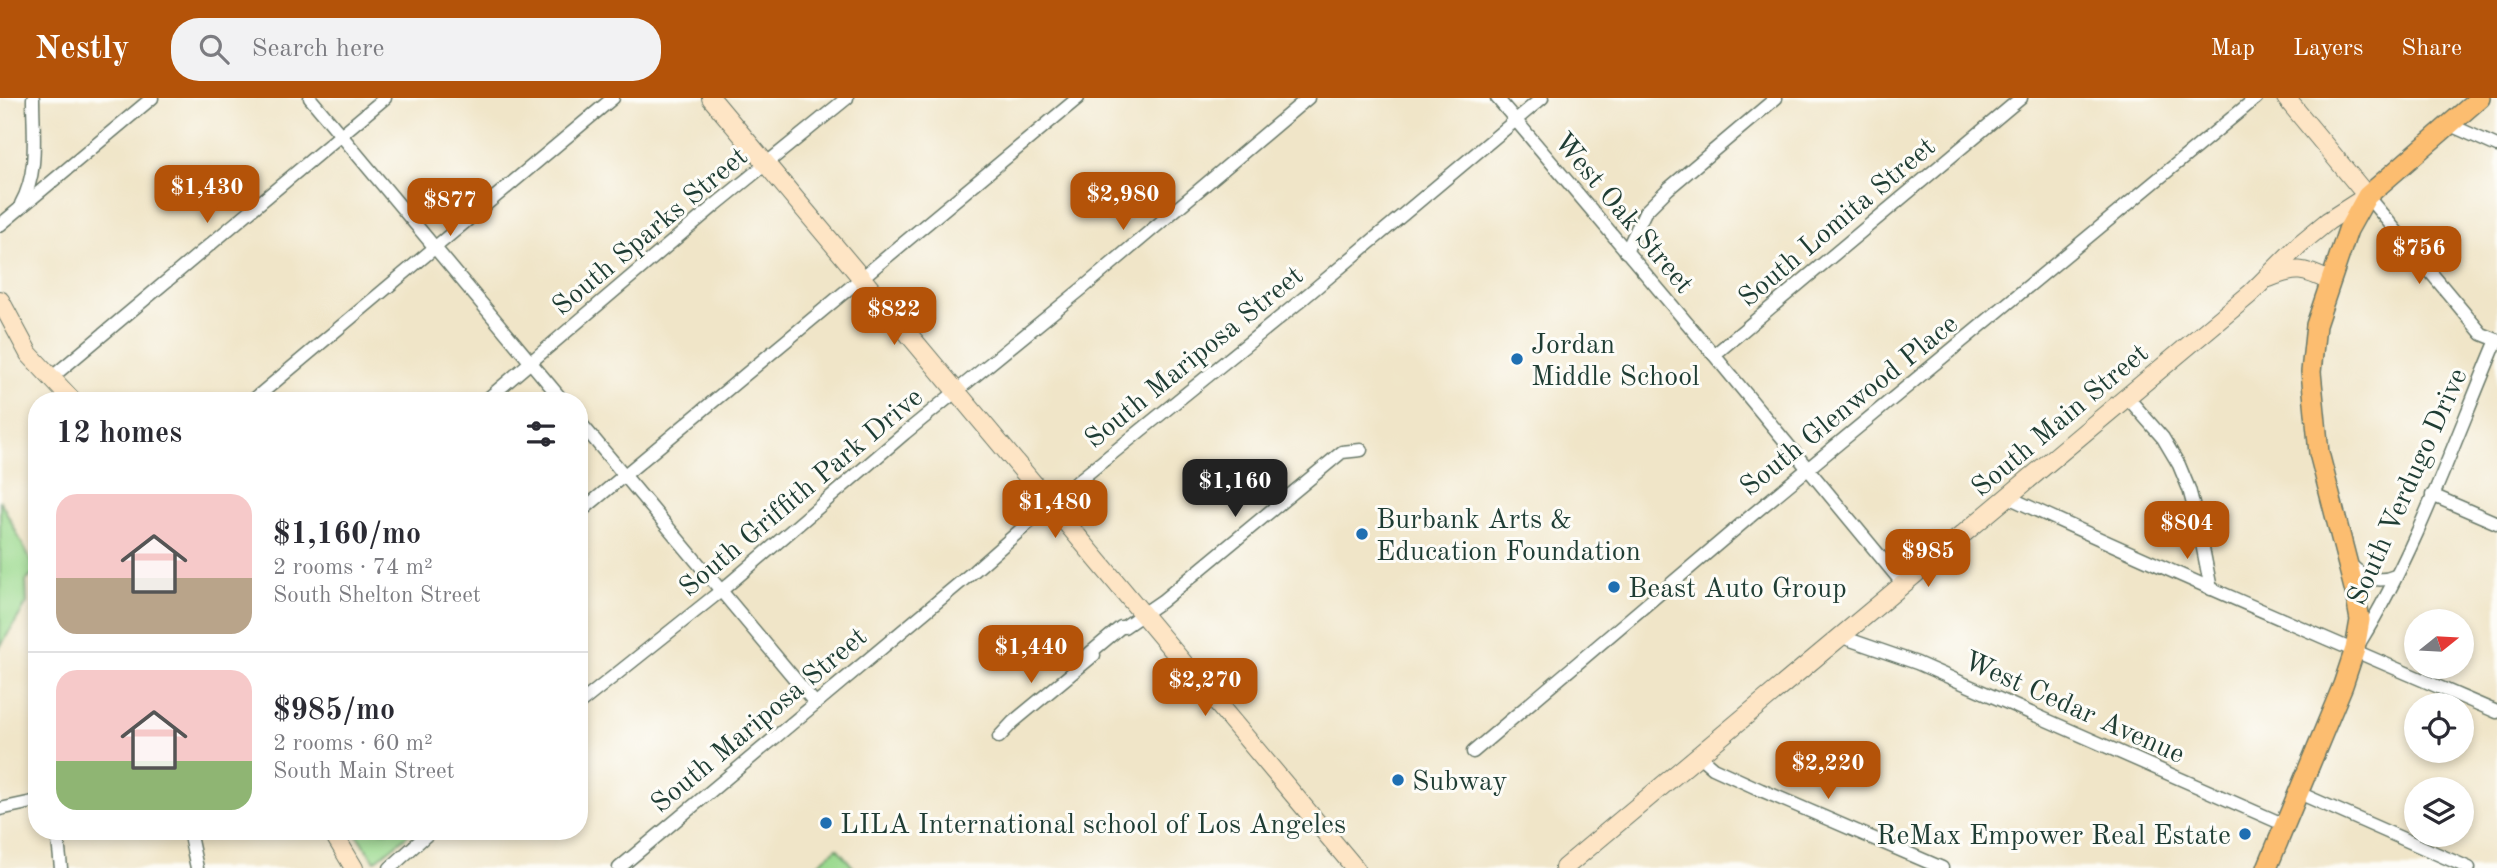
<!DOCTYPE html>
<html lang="en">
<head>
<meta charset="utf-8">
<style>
  :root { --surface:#fff; --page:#f2f2f3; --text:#2b2b33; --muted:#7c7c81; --line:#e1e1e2; --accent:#b45309 }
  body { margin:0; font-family:"Old Standard TT",serif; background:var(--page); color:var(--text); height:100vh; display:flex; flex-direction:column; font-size:26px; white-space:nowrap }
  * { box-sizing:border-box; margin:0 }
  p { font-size:23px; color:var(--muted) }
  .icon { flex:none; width:38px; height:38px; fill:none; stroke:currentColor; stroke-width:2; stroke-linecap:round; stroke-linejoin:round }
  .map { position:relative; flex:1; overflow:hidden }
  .side { position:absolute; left:28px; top:294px; width:560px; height:448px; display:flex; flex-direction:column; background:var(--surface); border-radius:28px; box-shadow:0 4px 10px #0003 }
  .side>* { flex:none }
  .needle { width:46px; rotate:72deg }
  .buttons { position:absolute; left:2404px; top:511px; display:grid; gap:14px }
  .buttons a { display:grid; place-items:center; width:70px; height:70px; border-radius:50%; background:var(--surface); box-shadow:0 4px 10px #0003; font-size:35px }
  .price { position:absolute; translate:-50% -60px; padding:0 16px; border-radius:14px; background:var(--accent); color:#fff; font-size:23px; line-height:46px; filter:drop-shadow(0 2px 4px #0008) }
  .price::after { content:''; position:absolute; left:50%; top:42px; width:21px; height:16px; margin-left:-10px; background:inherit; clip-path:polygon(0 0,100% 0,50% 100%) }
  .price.current { background:#222; color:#fff }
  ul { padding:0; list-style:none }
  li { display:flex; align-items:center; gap:21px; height:175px; padding:0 28px }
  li+li { border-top:2px solid var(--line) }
  li span { display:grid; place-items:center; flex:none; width:196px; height:140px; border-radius:21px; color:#555 }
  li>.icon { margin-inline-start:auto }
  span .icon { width:84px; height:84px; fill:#fffc; stroke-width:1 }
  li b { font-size:30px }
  h2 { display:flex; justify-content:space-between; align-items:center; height:84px; padding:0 28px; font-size:30px }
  header { display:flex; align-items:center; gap:42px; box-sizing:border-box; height:98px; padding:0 35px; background:var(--accent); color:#fff }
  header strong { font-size:33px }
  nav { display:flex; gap:38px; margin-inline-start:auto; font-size:24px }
  .search { width:490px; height:63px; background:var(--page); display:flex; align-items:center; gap:18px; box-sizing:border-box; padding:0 24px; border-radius:28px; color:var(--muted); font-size:26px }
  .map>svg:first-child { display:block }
</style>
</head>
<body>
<header>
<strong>Nestly</strong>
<div class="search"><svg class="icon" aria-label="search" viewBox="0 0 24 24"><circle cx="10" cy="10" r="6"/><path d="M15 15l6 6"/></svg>Search here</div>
<nav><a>Map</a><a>Layers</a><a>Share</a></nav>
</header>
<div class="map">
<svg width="2497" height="770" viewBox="0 0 2497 770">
  <rect width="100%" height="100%" fill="#fdfcf7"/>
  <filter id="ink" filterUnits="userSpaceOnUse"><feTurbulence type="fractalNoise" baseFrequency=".0143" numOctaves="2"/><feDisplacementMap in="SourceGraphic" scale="14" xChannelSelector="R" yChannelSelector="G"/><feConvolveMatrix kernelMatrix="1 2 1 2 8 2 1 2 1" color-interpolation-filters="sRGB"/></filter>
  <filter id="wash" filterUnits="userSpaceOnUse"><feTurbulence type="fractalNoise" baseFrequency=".00686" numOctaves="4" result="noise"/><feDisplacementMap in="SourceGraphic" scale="28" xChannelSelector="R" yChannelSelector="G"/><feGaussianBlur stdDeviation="1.57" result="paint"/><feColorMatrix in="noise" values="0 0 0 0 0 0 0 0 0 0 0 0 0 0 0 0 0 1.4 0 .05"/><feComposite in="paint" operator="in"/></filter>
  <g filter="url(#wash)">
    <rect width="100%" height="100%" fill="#f0e5c8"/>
    <g fill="#9cda90" stroke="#5e8c62" stroke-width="2">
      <path d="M0,402l36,71 -10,10 1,22 -27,44z"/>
      <path d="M354,733h59l-38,30z"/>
      <path d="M837,750l17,20h-41z"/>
    </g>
  </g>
  <g filter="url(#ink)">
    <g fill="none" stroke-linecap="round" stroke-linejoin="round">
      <defs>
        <g id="street">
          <path d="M310,0l253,303"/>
          <path d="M1497,0l217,257 189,229"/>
          <path d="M2448,26l49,22"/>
          <path d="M2367,98l115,138 15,6"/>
          <path d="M21,106c18,-32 12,-70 12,-106"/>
          <path d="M0,127l152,-127"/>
          <path d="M1626,154l19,-40 23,-23 108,-91"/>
          <path d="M1714,257l307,-257"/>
          <path d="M51,280l334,-280"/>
          <path d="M2127,299l36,41 16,27 10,24 9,34 13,66"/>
          <path d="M252,303l361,-303"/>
          <path d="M485,303l229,-195 133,-108"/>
          <path d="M579,323l236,282"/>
          <path d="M2432,397l65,28"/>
          <path d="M2008,399c162,75 326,145 489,215"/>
          <path d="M579,415l499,-415"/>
          <path d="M2349,465c13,14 28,21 46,13"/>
          <path d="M1842,539l75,26 368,162"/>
          <path d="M2360,544c56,-90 95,-203 137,-302"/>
          <path d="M1088,560l2,-5 31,-26h3l38,-26 180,-149 19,-2"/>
          <path d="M579,606l143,-114 183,-157 179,-146 224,-189"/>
          <path d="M999,639l14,-15 81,-67"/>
          <path d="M1473,654l279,-237 504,-417"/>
          <path d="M1698,657l15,13 48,22 181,78"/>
          <path d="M2299,695l170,75"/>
          <path d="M0,711l37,-8"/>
          <path d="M57,733l4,37"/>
          <path d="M189,733l8,37"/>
          <path d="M390,770l41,-37"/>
          <path d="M619,770l355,-297 76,-67 249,-202 243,-204"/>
        </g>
        <g id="secondary">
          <path d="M711,0l644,770"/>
          <path d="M2269,180c27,-11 34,-10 60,3"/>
          <path d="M0,202l29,54 44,47"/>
          <path d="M332,733l22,37"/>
          <path d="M1564,770l686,-574 50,-50 28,-23 39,-25 -81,-98"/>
        </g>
        <path id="primary" d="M2267,770l76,-183 12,-36 5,-29 -5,-28 -36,-139 -8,-81 5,-47 32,-95 19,-34 113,-98"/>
      </defs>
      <use href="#street" stroke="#687868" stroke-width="15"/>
      <use href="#secondary" stroke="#687868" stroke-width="20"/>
      <use href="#primary" stroke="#687868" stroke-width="22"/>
      <use href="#street" stroke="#fff" stroke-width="12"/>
      <use href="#secondary" stroke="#fee5c5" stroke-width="18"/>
      <use href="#primary" stroke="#fcbd6f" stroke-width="19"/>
    </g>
  </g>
  <g fill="#1f6fb2" stroke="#fdfcf7" stroke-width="2.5">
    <circle cx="1517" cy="261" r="7"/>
    <circle cx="1362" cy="436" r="7"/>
    <circle cx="1614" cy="489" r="7"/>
    <circle cx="1398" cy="682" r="7"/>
    <circle cx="826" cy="725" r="7"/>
    <circle cx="2245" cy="736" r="7"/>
  </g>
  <g text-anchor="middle" stroke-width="6" stroke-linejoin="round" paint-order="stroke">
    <g font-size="28" fill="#1f3d34" stroke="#fdfcf7">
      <text transform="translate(1625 114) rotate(50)" y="10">West Oak Street</text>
      <text transform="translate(1836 123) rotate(-40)" y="10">South Lomita Street</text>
      <text transform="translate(649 132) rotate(-40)" y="10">South Sparks Street</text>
      <text transform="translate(1193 258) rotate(-39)" y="10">South Mariposa Street</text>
      <text transform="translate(1848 306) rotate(-39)" y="10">South Glenwood Place</text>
      <text transform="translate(2059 321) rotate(-40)" y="10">South Main Street</text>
      <text transform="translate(2406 388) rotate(-66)" y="10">South Verdugo Drive</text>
      <text transform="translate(800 393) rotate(-40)" y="10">South Griffith Park Drive</text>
      <text transform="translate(2075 608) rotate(24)" y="10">West Cedar Avenue</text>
      <text transform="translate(758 621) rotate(-40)" y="10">South Mariposa Street</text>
    </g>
    <g font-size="28" fill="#1f3d34" stroke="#fdfcf7" text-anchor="start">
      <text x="1531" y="255">Jordan<tspan x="1531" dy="32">Middle School</tspan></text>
      <text x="1376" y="430">Burbank Arts &amp;<tspan x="1376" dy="32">Education Foundation</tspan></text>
      <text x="1628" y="499">Beast Auto Group</text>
      <text x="1412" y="692">Subway</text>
      <text x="840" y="735">LILA International school of Los Angeles</text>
      <text x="2231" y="746" text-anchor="end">ReMax Empower Real Estate</text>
    </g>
  </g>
</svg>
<div class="buttons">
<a><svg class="needle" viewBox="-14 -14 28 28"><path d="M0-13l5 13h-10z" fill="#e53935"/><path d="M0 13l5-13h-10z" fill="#7c7c81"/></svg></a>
<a><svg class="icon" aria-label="locate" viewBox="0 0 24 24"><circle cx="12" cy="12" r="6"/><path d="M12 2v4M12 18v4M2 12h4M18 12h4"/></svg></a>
<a><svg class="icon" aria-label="layers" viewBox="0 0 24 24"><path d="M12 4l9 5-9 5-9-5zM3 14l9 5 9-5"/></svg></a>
</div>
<b class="price" style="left:207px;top:127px">$1,430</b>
<b class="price" style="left:1123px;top:134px">$2,980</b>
<b class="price" style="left:450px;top:140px">$877</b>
<b class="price" style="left:2419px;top:188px">$756</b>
<b class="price" style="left:894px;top:249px">$822</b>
<b class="price current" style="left:1235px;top:421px">$1,160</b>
<b class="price" style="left:1055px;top:442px">$1,480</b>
<b class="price" style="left:2187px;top:463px">$804</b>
<b class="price" style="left:1928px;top:491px">$985</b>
<b class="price" style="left:1031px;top:587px">$1,440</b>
<b class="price" style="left:1205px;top:620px">$2,270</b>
<b class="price" style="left:1828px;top:703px">$2,220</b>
<section class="side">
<h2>12 homes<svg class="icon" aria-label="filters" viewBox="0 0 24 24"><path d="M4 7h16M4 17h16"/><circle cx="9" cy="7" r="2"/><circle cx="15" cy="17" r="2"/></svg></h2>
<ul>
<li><span style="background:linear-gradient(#f6c9c9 60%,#b9a48a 0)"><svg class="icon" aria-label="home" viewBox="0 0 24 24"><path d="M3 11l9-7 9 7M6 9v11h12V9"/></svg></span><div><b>$1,160/mo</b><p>2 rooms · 74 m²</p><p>South Shelton Street</p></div></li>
<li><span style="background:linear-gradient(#f6c9c9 65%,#8fb573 0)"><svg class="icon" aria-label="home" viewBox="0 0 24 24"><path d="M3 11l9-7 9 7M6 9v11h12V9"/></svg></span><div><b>$985/mo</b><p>2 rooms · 60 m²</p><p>South Main Street</p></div></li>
</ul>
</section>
</div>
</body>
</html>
